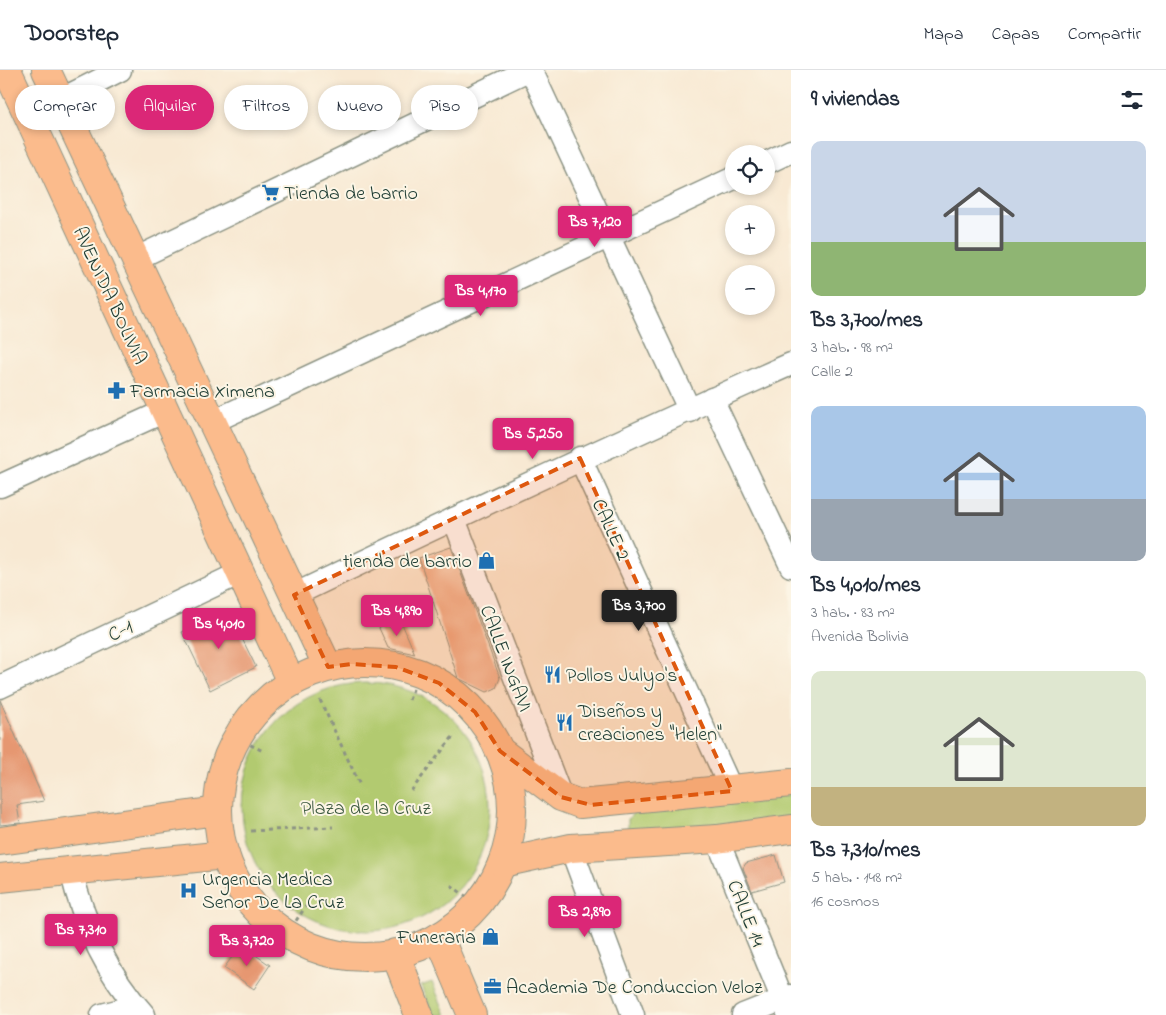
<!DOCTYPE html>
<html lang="es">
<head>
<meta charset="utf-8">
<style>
  :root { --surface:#fff; --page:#f2f2f3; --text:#1f2937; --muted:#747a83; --line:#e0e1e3; --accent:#db2777 }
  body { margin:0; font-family:"Indie Flower",sans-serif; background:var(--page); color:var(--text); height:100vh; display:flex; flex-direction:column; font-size:19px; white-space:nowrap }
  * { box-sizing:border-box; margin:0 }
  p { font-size:16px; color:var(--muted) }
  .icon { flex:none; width:28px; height:28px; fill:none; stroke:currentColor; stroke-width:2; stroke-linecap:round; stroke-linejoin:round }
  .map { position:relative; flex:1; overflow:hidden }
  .panel { display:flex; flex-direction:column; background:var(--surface); width:375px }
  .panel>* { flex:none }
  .guide { position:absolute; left:15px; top:15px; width:475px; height:45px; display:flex; gap:10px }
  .buttons { position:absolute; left:725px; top:75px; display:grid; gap:10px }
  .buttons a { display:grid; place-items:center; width:50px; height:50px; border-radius:50%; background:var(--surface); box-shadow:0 2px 8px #0003; font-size:25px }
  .price { position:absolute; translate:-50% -42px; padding:0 11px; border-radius:5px; background:var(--accent); color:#fff; font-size:16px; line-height:32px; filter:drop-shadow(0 1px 2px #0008) }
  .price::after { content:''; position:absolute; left:50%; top:30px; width:15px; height:11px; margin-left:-8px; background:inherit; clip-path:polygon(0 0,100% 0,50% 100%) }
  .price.current { background:#222; color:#fff }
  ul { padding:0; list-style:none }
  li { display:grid; align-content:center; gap:10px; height:265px; padding:0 20px }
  li span { display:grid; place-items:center; height:155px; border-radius:10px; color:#555 }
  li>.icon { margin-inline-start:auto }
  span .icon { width:90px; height:90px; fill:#fffc; stroke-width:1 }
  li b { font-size:21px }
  h2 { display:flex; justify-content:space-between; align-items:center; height:60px; padding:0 20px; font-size:21px }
  .tag { padding:0 18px; border-radius:22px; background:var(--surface); box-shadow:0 2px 8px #0003; font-size:18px; line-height:45px }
  .tag.current { background:var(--accent); color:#fff }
  header { display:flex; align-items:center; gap:30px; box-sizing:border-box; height:70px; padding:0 25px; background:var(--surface); border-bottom:1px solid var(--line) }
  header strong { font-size:24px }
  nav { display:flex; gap:28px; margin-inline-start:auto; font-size:18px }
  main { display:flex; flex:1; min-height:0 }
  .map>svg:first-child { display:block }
</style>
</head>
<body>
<header>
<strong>Doorstep</strong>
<nav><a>Mapa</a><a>Capas</a><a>Compartir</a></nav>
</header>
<main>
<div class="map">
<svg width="791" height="945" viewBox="0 0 791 945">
  <rect width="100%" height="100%" fill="#fcf5e5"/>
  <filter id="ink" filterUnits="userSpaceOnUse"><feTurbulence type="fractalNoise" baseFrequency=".02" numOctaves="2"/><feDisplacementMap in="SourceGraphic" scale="10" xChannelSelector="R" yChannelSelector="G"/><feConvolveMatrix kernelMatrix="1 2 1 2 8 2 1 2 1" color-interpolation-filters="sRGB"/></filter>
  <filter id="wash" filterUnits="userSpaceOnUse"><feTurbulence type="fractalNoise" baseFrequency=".0096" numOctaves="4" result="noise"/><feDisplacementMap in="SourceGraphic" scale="20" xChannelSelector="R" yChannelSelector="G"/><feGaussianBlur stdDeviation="1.12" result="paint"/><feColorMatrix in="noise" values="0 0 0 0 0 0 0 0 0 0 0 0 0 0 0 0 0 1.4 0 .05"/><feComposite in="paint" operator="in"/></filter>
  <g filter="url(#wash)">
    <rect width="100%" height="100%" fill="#f8e9d3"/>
    <g fill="#b2ca70" stroke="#688452">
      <circle cx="366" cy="737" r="124"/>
      <path d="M791,722v26l-157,17 -6,-6v-10l6,-7z"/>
      <path d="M432,912l14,33h-13l-12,-29z"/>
    </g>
    <g id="blocks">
      <g fill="#e69771">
        <path d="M451,477l49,131 -4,10 -9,4 -29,-14 -39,-120z"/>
        <path d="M228,540l28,57 -46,23 -28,-58z"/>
        <path d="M400,549l15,35 -27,-6 -9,-20z"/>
        <path d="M0,630l44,101 -27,4 3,18 -20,2z"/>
        <path d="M776,785l8,27 -32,9 -9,-23 3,-5z"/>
        <path d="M241,875l29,20 -16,24 -30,-21z"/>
      </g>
    </g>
  </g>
  <g filter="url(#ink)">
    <use href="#blocks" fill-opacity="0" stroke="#8c9384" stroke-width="1"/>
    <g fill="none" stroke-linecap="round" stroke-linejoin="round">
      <defs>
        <g id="minor">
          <path d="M531,0l159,341"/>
          <path d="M60,30l60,-30"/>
          <path d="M766,93l25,-12"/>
          <path d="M135,189l393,-189"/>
          <path d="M712,329l79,167"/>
          <path d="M212,352l522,-244"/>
          <path d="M580,388l152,333"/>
          <path d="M0,416l165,-75"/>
          <path d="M454,449l107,278"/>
          <path d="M294,525c165,-79 330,-157 497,-231"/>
          <path d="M0,617l240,-114"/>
          <path d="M717,769l72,176"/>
          <path d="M571,778l62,167"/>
          <path d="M71,800c13,55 35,103 73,145"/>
          <path d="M102,945l23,-6 7,-7"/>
          <path d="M743,945l48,-19"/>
        </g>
        <g id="primary">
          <path d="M7,0l284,612"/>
          <path d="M46,0l282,597"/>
          <circle cx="365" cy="740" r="147"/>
          <path d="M500,681l61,46 19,7 211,-21"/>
          <path d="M0,771l217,-30"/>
          <path d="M502,793l69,-15 146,-9 74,-10"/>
          <path d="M0,808l225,-23"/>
          <path d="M439,867l33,78"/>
          <path d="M395,883l24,62"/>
        </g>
      </defs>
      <use href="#minor" stroke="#8c9384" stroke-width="25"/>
      <use href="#primary" stroke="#8c9384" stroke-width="30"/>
      <g stroke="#8c9384" stroke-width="3" stroke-dasharray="4 4" stroke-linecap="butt">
        <path d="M320,630l40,85"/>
        <path d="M409,630l10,-27"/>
        <path d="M236,668l27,13"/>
        <path d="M411,721l44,-57"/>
        <path d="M251,761l82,-4"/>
        <path d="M451,815l26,20"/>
        <path d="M287,864l19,-28"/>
      </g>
      <use href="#minor" stroke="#fff" stroke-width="22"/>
      <use href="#primary" stroke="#fbbb8c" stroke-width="28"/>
    </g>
  </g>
  <path fill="#de580e" fill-opacity="0.2" stroke="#de580e" stroke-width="4" stroke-dasharray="10 6" stroke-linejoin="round" d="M580,388l152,333 -141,14 -30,-8 -61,-46 -25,-39 -36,-29 -43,-16 -45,-3 -23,3 -34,-72z"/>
  <defs>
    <symbol id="supermarket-bare" viewBox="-9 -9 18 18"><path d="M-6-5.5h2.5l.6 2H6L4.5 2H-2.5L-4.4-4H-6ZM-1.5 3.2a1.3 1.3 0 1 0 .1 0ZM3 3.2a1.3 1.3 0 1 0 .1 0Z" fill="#1f6fb2" stroke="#fcf5e5" stroke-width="2.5" paint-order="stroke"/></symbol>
    <symbol id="pharmacy-bare" viewBox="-9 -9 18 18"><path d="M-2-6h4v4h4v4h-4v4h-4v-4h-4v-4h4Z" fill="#1f6fb2" stroke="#fcf5e5" stroke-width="2.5" paint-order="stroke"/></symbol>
    <symbol id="shop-bare" viewBox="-9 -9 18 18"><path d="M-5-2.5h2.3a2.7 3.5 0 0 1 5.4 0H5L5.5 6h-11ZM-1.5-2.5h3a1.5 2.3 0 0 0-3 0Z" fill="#1f6fb2" stroke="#fcf5e5" stroke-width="2.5" paint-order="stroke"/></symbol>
    <symbol id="restaurant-bare" viewBox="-9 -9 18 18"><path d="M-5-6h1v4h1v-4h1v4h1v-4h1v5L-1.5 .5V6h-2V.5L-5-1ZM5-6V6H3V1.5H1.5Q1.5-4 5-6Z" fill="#1f6fb2" stroke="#fcf5e5" stroke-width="2.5" paint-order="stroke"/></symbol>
    <symbol id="hospital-bare" viewBox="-9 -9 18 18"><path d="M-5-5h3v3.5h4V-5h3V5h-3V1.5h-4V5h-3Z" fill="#1f6fb2" stroke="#fcf5e5" stroke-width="2.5" paint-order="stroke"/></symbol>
    <symbol id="office-bare" viewBox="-9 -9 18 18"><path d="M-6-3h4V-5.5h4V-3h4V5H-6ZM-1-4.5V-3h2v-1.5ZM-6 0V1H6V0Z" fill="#1f6fb2" stroke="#fcf5e5" stroke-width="2.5" paint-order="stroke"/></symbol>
  </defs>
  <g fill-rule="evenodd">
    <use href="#supermarket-bare" x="258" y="110" width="25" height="25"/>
    <use href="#pharmacy-bare" x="104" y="308" width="25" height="25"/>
    <use href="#shop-bare" x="474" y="478" width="25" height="25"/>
    <use href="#restaurant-bare" x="540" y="592" width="25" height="25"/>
    <use href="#restaurant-bare" x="552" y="640" width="25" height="25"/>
    <use href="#hospital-bare" x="176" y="808" width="25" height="25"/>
    <use href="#shop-bare" x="478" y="854" width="25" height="25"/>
    <use href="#office-bare" x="480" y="904" width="25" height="25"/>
  </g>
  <g text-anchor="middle" stroke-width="4" stroke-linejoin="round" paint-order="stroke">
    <g font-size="20" fill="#1f3d34" stroke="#fcf5e5" text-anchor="start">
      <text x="284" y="129">Tienda de barrio</text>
      <text x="130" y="327">Farmacia Ximena</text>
      <text x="472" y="497" text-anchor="end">tienda de barrio</text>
      <text x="566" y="611">Pollos Julyo's</text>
      <text x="578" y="647">Diseños y<tspan x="578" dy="23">creaciones "Helen"</tspan></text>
      <text x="202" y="815">Urgencia Medica<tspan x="202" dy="23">Senor De La Cruz</tspan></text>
      <text x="476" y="873" text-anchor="end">Funeraria</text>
      <text x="506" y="923">Academia De Conduccion Veloz</text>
    </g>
    <g font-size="20" fill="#1f3d34" stroke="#fcf5e5">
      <text transform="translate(111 225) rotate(65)" y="7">AVENIDA BOLIVIA</text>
      <text transform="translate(612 459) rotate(65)" y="7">CALLE 2</text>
      <text transform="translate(120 560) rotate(-25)" y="7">C-1</text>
      <text transform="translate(507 588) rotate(69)" y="7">CALLE INGAVI</text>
      <text transform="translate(747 843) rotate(68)" y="7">CALLE 14</text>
    </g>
    <g font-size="20" fill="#3c5940" stroke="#fcf5e5">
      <text x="366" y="744">Plaza de la Cruz</text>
    </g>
  </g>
</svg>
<div class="buttons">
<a><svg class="icon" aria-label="locate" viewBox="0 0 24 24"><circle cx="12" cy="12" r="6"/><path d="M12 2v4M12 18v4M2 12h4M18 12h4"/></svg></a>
<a>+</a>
<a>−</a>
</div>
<b class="price" style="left:595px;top:178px">Bs 7,120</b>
<b class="price" style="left:481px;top:247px">Bs 4,170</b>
<b class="price" style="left:533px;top:390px">Bs 5,250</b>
<b class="price current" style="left:639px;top:562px">Bs 3,700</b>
<b class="price" style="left:397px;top:567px">Bs 4,890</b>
<b class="price" style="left:219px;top:580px">Bs 4,010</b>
<b class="price" style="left:585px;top:868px">Bs 2,890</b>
<b class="price" style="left:81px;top:886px">Bs 7,310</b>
<b class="price" style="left:247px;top:897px">Bs 3,720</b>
<div class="guide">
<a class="tag">Comprar</a>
<a class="tag current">Alquilar</a>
<a class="tag">Filtros</a>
<a class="tag">Nuevo</a>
<a class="tag">Piso</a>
</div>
</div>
<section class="panel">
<h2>9 viviendas<svg class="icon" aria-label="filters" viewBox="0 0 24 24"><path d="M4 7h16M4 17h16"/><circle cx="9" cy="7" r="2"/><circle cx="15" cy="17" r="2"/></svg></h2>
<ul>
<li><span style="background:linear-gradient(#c9d6e8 65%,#8fb573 0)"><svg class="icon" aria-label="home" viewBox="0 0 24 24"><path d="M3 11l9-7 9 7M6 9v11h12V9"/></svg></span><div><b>Bs 3,700/mes</b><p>3 hab. · 98 m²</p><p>Calle 2</p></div></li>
<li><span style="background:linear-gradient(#a9c7e8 60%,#9aa5b1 0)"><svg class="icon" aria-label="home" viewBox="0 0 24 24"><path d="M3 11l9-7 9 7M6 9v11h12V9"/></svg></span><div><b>Bs 4,010/mes</b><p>3 hab. · 83 m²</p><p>Avenida Bolivia</p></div></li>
<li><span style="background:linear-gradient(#dfe7d0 75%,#c2b280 0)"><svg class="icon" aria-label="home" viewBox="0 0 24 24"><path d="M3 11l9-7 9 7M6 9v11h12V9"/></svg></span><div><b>Bs 7,310/mes</b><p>5 hab. · 148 m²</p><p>16 cosmos</p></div></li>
</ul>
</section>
</main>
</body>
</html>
